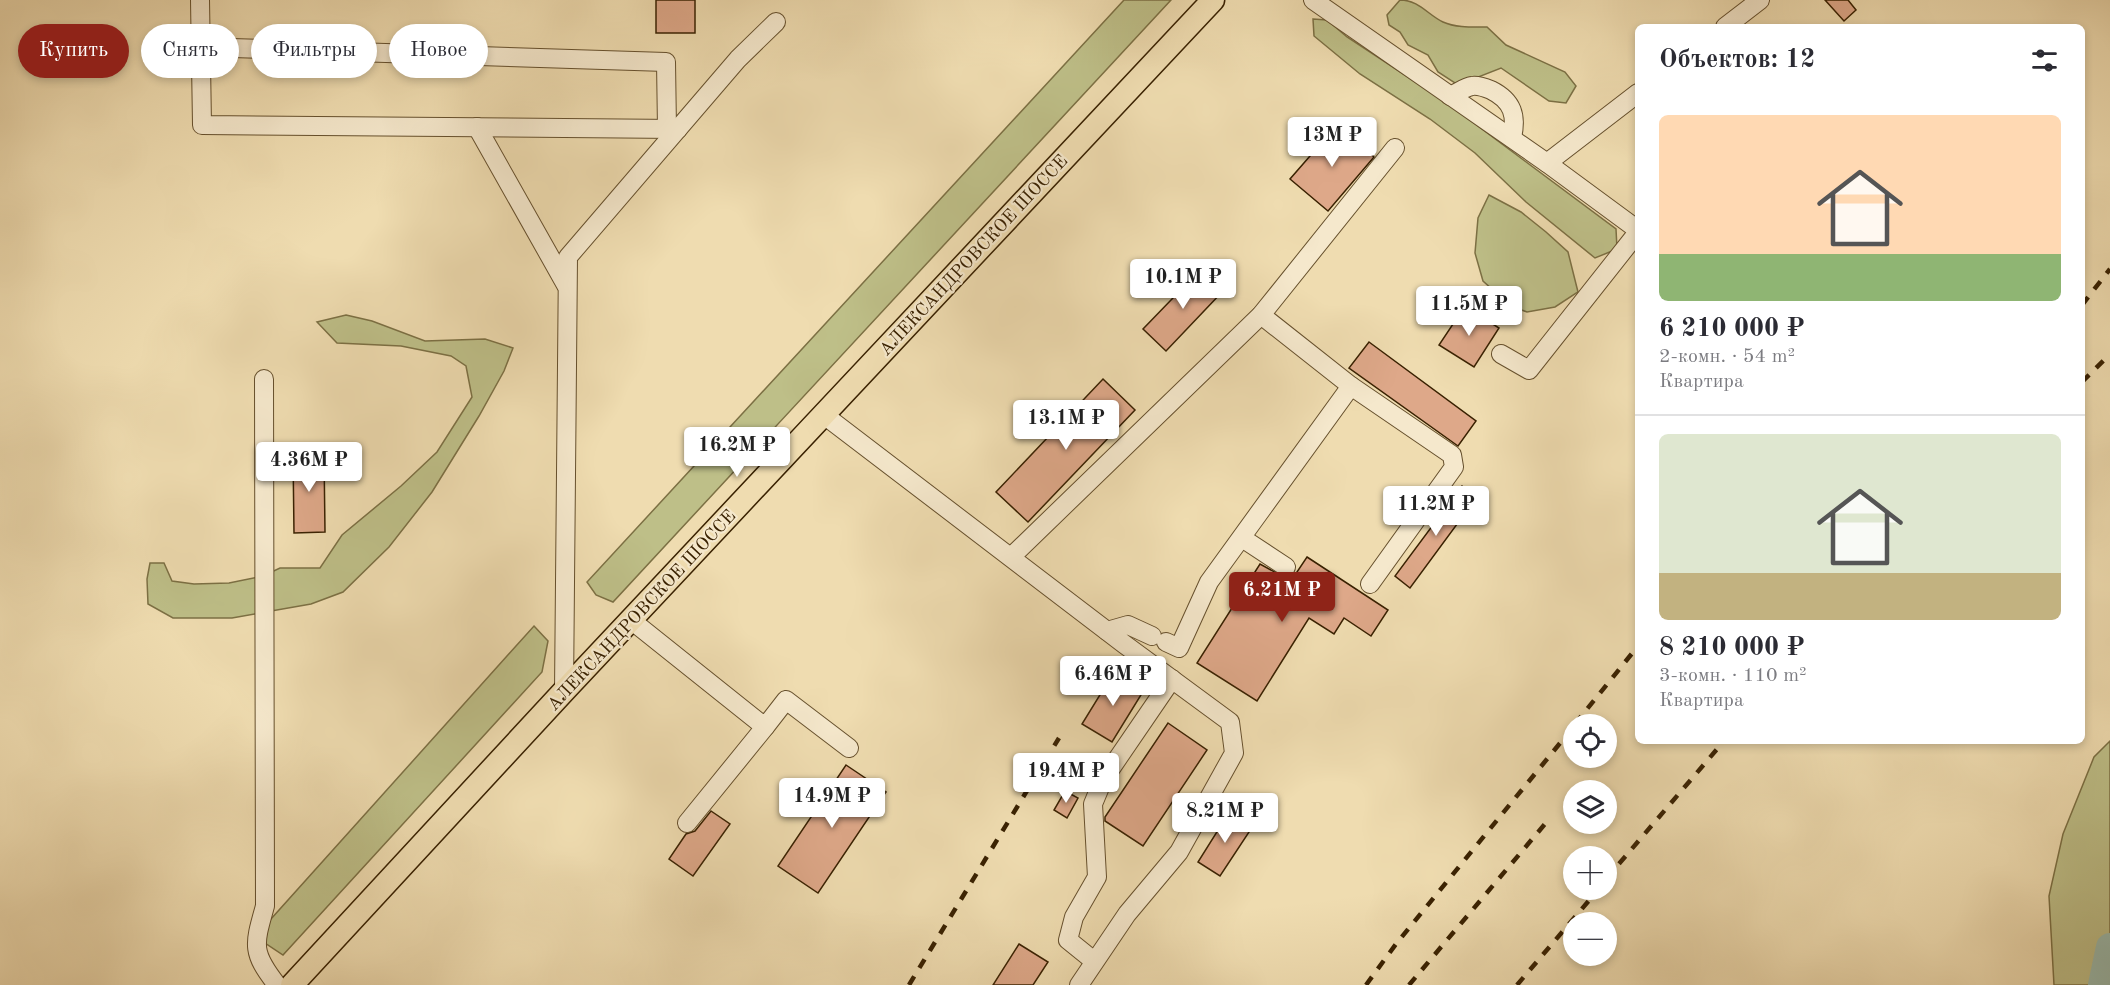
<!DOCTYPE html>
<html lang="ru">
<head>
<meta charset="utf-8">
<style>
  :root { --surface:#fff; --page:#f2f2f3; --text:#2b2b33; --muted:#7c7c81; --line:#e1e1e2; --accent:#8f2418 }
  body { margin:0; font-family:"Old Standard TT",serif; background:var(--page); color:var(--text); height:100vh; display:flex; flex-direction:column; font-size:22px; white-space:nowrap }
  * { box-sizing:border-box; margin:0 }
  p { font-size:20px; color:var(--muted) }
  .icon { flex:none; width:33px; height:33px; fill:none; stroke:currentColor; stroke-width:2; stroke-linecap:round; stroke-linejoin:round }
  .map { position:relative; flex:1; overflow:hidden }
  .side { position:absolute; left:1635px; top:24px; width:450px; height:720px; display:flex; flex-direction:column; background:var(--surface); border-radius:9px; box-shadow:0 3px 9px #0003 }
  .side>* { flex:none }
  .guide { position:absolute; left:18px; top:24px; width:570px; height:54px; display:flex; gap:12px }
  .controls { position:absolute; left:1563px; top:714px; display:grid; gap:12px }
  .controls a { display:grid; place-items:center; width:54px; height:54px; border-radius:50%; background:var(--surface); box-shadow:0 3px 9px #0003; font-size:30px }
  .price { position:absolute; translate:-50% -51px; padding:0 14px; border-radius:6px; background:#fff; color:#222; font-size:20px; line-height:39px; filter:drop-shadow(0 2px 3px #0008) }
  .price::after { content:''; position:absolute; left:50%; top:36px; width:18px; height:14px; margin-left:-9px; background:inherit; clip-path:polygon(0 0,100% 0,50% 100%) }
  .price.active { background:var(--accent); color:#fff }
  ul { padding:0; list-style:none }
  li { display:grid; align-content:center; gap:12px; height:318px; padding:0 24px }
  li+li { border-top:2px solid var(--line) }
  li span { display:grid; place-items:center; height:186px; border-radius:9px; color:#555 }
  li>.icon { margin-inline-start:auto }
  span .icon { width:108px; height:108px; fill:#fffc; stroke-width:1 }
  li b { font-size:26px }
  h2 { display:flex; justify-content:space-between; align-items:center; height:72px; padding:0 24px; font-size:26px }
  .pill { padding:0 21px; border-radius:27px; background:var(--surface); box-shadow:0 3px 9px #0003; font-size:21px; line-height:54px }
  .pill.active { background:var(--accent); color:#fff }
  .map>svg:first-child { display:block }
</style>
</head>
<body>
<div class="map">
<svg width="2110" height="985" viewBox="0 0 2110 985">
  <rect width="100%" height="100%" fill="#efdcb0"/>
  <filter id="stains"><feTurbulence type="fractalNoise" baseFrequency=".00333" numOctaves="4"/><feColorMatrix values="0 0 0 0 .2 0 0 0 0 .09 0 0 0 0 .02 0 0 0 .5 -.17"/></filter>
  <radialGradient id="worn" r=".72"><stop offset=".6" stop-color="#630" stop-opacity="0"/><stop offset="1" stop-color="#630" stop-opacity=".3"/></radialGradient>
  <g fill="#bebf88" stroke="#7c7044" stroke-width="1.5">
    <path d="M1124,0h47l-558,602 -17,-7 -9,-13z"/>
    <path d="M1400,0c19,0 28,15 43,22 13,6 30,5 44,5l19,18 59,27 11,14 -10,17 -17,-2 -48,-33 -43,17 -20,-13 -10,-17 -20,-10 -8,-13 -11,-7 -2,-10z"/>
    <path d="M1313,19l14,1 20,17 96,63 173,129 1,20 -22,9 -69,-56 -51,-49 -45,-34 -70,-45 -46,-38z"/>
    <path d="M1489,195l32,17 25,20 22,20 10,40 -23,15 -28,5 -16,-6 -28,-25 -8,-28 3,-35z"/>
    <path d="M346,315l26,6 53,20 60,-2 28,9 -9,23 -25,45 -47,76 -43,55 -46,45 -32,12 -79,14h-59l-25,-14 -1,-25 3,-16h14l8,18 22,3 35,-1 34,-7 17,-8h40l22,-33 59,-49 36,-34 35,-55 -6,-31 -15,-10 -50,-10 -64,-3 -20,-21z"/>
    <path d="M534,626l14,15 -6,31 -259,283 -18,-12 -3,-14z"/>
    <path d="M2110,741v244h-56l-5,-89 14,-62 31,-77z"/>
  </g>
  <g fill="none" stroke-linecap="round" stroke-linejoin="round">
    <path stroke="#9abbae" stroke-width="28" d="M2102,985l8,-38"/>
  </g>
  <g fill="#dea889" stroke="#392101" stroke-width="1.5">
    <rect x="656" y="0" width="39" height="33"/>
    <path d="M1825,0h23l8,10 -12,11z"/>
    <path d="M1337,125l37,32 -46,54 -38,-32z"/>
    <path d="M1200,270l23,21 -57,60 -23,-22z"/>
    <path d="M1465,306l34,22 -25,39 -35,-22z"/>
    <path d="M1369,342l107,79 -18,25 -109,-78z"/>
    <path d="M1103,379l32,31 -107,112 -32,-30z"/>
    <path d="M293,453h31l1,79 -31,1z"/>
    <path d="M1462,486l15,11 -67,91 -15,-12z"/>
    <path d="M1307,557l81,53 -17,26 -27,-18 -10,16 -25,-16 -52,83 -60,-38 63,-99 31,17z"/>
    <path d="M1114,672l30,18 -32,52 -30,-18z"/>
    <path d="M1168,723l39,27 -64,96 -38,-25v-4z"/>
    <path d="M846,765l40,27 -68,101 -40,-27z"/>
    <path d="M1065,791l13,7 -11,20 -13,-8z"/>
    <path d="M711,811l19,13 -37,52 -24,-17 17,-25 9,-3z"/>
    <path d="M1230,811l23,15 -33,50 -22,-14z"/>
    <path d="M1019,944l29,18 -15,23h-40z"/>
  </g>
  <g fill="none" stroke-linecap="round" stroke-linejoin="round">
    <defs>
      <g id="minor">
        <path d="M200,0l2,125 476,4"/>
        <path d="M1313,0l234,163 91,67"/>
        <path d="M1725,27l35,-27"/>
        <path d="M200,47l466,15 1,67"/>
        <path d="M1450,96c7,-3 15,-9 22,-10 6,-1 14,2 19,4 22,11 26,26 21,48"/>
        <path d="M477,127l89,158"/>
        <path d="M1547,163l91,-70"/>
        <path d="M1261,315l90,71"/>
        <path d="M1501,354l28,16 109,-138"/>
        <path d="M264,379l1,527c-11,39 -14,46 12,79"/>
        <path d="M824,415l300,229 106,78 4,31 -55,99 -52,62 -48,71"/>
        <path d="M1242,538l44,29"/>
        <path d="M1011,557l250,-242 134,-167"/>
        <path d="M631,620l134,107 21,-27 63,48"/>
        <path d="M1107,631l21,-6 24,11"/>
        <path d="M1166,642l13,6 30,-66 142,-196 101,69 2,12 -84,117"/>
        <path d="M564,691l4,-434 170,-198 38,-37"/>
        <path d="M687,823l78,-96"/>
        <path d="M1094,961l-26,-21 6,-23 23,-40 -4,-73 10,-24 69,-101"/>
      </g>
      <path id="major" d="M292,985l272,-294 649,-691"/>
    </defs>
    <use href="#minor" stroke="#66502d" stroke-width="20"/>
    <use href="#major" stroke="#392101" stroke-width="25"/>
    <use href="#minor" stroke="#f5e8cc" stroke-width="18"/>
    <use href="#major" stroke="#efdcb0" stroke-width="22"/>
    <g stroke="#392101" stroke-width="4.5" stroke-dasharray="10 10" stroke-linecap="butt">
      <path d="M2082,305l28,-36"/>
      <path d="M2082,382l28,-28"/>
      <path d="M1575,724l63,-78"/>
      <path d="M1606,879l118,-138"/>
      <path d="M909,985l150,-247"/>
      <path d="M1366,985l30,-41 178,-218"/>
      <path d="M1409,985l141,-167"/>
      <path d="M1517,985l81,-95"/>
    </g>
  </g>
  <g text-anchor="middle" stroke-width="4.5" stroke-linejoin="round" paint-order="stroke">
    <g font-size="18" fill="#392101" stroke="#f5e8cc">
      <text transform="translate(973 255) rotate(-47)" y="6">АЛЕКСАНДРОВСКОЕ ШОССЕ</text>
      <text transform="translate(641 610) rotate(-47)" y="6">АЛЕКСАНДРОВСКОЕ ШОССЕ</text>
    </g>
  </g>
  <rect width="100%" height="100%" filter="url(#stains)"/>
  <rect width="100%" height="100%" fill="url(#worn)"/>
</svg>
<div class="controls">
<a><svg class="icon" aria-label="locate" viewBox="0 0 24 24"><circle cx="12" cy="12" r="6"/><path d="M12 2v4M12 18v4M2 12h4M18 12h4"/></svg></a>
<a><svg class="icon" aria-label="layers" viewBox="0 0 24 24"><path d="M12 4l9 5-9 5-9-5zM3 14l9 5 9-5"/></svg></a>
<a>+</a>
<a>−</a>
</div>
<b class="price" style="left:1332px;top:168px">13M ₽</b>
<b class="price" style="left:1183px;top:310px">10.1M ₽</b>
<b class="price" style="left:1469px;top:337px">11.5M ₽</b>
<b class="price" style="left:1066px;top:451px">13.1M ₽</b>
<b class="price" style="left:737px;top:478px">16.2M ₽</b>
<b class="price" style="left:309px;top:493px">4.36M ₽</b>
<b class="price" style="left:1436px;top:537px">11.2M ₽</b>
<b class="price active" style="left:1282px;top:623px">6.21M ₽</b>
<b class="price" style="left:1113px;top:707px">6.46M ₽</b>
<b class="price" style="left:1066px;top:804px">19.4M ₽</b>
<b class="price" style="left:832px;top:829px">14.9M ₽</b>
<b class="price" style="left:1225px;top:844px">8.21M ₽</b>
<div class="guide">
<a class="pill active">Купить</a>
<a class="pill">Снять</a>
<a class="pill">Фильтры</a>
<a class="pill">Новое</a>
</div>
<section class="side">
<h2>Объектов: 12<svg class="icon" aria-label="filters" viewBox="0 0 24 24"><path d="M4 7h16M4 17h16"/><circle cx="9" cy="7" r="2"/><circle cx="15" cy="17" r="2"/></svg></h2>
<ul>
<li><span style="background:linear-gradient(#ffd9b3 75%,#8fb573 0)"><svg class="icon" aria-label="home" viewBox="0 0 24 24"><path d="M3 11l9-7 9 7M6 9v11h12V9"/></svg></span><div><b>6 210 000 ₽</b><p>2-комн. · 54 m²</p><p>Квартира</p></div></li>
<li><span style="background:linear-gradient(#dfe7d0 75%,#c2b280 0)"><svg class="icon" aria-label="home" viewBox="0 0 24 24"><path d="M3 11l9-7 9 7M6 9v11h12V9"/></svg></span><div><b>8 210 000 ₽</b><p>3-комн. · 110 m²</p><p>Квартира</p></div></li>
</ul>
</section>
</div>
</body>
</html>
